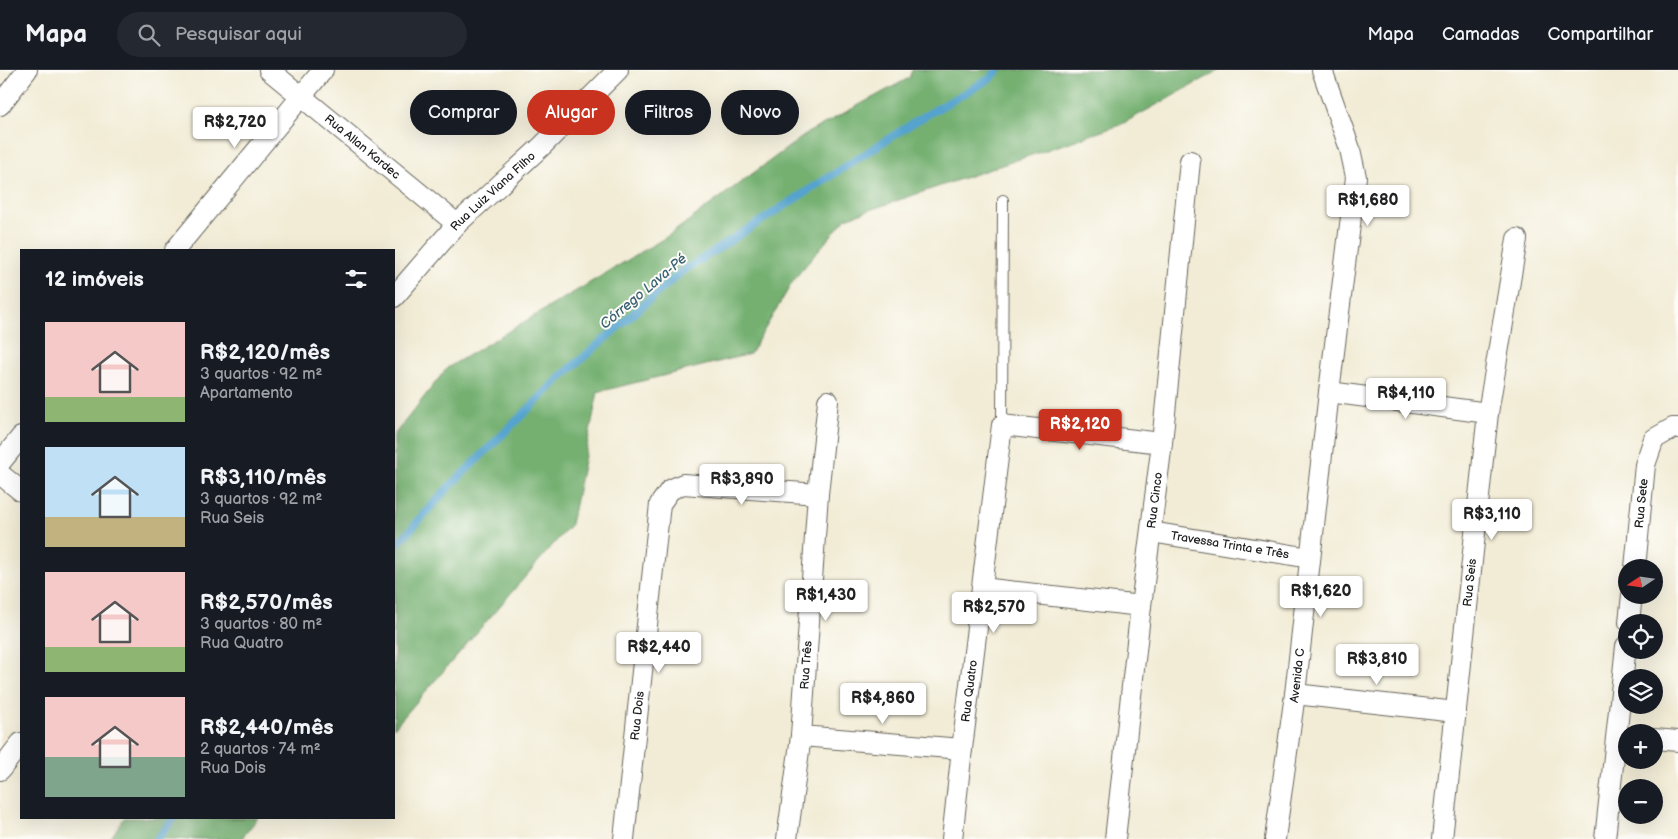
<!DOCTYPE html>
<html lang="pt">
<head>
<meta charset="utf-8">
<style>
  :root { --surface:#171b24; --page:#242831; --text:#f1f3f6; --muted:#9ea1a6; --line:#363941; --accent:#c8321e }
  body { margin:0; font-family:"Balsamiq Sans",sans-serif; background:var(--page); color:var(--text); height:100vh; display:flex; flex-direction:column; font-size:19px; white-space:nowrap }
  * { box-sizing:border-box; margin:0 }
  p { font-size:16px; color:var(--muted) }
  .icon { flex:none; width:28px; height:28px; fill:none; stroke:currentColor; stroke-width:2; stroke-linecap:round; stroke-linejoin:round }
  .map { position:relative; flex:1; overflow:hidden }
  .details { position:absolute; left:20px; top:179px; width:375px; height:570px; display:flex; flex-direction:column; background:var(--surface); border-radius:0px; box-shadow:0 5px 20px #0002 }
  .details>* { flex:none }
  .top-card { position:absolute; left:410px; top:20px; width:475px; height:45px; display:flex; gap:10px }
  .needle { width:32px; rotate:257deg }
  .buttons { position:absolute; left:1618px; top:489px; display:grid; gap:10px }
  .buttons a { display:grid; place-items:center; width:45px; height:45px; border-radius:50%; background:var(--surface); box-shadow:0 5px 20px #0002; font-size:25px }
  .price { position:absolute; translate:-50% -42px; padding:0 11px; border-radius:5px; background:#fff; color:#222; font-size:16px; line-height:32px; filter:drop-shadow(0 1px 2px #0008) }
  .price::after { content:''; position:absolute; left:50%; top:30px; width:15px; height:11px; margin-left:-8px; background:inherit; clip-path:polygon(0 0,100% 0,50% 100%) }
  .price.active { background:var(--accent); color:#fff }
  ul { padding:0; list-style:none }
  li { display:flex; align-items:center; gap:15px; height:125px; padding:0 25px }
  li span { display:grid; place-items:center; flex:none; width:140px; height:100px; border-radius:0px; color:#555 }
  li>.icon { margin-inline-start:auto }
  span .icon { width:60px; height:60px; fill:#fffc; stroke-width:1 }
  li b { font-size:21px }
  h2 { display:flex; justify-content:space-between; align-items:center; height:60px; padding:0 25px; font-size:21px }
  .pill { padding:0 18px; border-radius:22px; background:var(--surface); box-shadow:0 5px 20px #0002; font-size:18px; line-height:45px }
  .pill.active { background:var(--accent); color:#fff }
  header { display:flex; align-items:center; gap:30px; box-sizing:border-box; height:70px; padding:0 25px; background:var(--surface); border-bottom:1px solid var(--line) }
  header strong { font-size:24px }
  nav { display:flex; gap:28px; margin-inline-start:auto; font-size:18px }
  .search { width:350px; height:45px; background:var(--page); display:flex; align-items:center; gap:12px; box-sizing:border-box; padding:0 18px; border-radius:28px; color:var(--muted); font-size:19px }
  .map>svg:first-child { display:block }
</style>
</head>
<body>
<header>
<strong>Mapa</strong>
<div class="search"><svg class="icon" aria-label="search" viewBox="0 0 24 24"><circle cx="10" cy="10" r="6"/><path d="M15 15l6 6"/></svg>Pesquisar aqui</div>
<nav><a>Mapa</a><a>Camadas</a><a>Compartilhar</a></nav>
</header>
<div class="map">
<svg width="1678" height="769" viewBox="0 0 1678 769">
  <rect width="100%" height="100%" fill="#fdfcf7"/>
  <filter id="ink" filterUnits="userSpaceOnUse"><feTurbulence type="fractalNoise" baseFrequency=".02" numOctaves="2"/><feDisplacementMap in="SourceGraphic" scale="10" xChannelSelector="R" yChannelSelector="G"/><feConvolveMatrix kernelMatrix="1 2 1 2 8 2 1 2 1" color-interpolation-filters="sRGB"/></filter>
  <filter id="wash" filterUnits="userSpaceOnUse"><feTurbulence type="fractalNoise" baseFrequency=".0096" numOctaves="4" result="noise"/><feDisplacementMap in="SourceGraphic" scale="20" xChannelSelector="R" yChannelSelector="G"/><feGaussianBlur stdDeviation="1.12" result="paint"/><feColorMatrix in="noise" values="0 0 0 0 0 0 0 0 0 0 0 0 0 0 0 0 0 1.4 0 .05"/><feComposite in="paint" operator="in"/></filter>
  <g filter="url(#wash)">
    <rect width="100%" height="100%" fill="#f2ecd6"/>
    <g fill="#74b071" stroke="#486646">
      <path d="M912,0h308l-100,55 -274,93 -51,60 -45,76 -152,38 -27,132 -177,204v-293l53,-67 221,-132 141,-104 100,-54z"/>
      <path d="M124,748h134l-17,21h-131z"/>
    </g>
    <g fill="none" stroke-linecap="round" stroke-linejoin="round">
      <g stroke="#54a3ce" stroke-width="8">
        <path d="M394,478l51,-57 117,-115 118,-103 236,-152 75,-43 7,-8"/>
        <path d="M157,769l17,-21"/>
      </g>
    </g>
  </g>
  <g filter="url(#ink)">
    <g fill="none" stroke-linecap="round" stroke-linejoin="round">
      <defs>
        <path id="service" d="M1002,355l1,-225"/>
        <g id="minor">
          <path id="s1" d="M269,0l188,154"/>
          <path d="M0,35l27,-35"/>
          <path d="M175,180l148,-180"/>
          <path id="s2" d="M394,227l63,-73 85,-78 76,-76"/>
          <path d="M1329,322l159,21"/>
          <path d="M0,393l21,-26"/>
          <path d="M0,404l21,17"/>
          <path id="s3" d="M1151,462l159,26"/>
          <path id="s4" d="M1635,498l10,-103 9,-26 19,-11h5"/>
          <path d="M982,518l159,18"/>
          <path d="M1629,552l3,-27"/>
          <path d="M1295,624l161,18"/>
          <path d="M801,666l161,13"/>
          <path d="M1654,669l24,2"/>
          <path d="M0,700l21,-27"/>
          <path id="s5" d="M624,769l36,-335 10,-14 13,-6 135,10"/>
          <path id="s6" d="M787,769l14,-103 17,-242 10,-93"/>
          <path id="s7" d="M952,769l10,-90 40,-324 160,18"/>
          <path id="s8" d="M1115,769l26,-233 21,-163 28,-282"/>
          <path id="s9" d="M1275,769l20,-145 34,-302 27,-215 -6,-28 -28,-79"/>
          <path id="s10" d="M1442,769l46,-426 29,-174"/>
          <path d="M1605,769l21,-193"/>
        </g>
      </defs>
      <use href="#service" stroke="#67655d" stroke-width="12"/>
      <use href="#minor" stroke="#67655d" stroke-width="22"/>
      <use href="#service" stroke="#fff" stroke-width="10"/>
      <use href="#minor" stroke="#fff" stroke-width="20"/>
    </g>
  </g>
  <g text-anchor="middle" stroke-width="4" stroke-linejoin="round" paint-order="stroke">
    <g font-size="12" fill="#1c1c1c" stroke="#fdfcf7">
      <text dy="4" stroke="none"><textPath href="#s1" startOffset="121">Rua Allan Kardec</textPath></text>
      <text dy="4" stroke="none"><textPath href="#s2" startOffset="145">Rua Luiz Viana Filho</textPath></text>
      <text dy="4" stroke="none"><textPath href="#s8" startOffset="341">Rua Cinco</textPath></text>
      <text dy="4" stroke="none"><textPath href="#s4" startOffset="65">Rua Sete</textPath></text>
      <text dy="4" stroke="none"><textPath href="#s3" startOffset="80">Travessa Trinta e Três</textPath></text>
      <text dy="4" stroke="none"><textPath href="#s10" startOffset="258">Rua Seis</textPath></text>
      <text dy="4" stroke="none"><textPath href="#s6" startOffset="175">Rua Três</textPath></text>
      <text dy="4" stroke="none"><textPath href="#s9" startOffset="165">Avenida C</textPath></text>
      <text dy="4" stroke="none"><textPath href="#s7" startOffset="149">Rua Quatro</textPath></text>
      <text dy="4" stroke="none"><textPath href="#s5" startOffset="124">Rua Dois</textPath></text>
    </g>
    <g font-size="14" font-style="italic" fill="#386075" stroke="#fdfcf7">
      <text transform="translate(643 221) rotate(-40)" y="5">Córrego Lava-Pé</text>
    </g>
  </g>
</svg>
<div class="buttons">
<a><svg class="needle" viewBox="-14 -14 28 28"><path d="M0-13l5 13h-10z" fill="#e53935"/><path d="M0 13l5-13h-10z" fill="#9ea1a6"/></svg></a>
<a><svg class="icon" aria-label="locate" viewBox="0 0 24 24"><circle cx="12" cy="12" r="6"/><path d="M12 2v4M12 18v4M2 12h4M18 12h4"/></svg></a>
<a><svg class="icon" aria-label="layers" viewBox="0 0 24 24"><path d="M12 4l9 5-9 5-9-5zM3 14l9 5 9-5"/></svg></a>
<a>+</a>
<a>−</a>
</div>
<b class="price" style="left:235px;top:79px">R$2,720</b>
<b class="price" style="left:1368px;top:157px">R$1,680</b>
<b class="price" style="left:1406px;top:350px">R$4,110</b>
<b class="price active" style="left:1080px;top:381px">R$2,120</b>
<b class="price" style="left:742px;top:436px">R$3,890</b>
<b class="price" style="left:1492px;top:471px">R$3,110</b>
<b class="price" style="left:1321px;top:548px">R$1,620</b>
<b class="price" style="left:826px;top:552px">R$1,430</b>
<b class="price" style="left:994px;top:564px">R$2,570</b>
<b class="price" style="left:659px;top:604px">R$2,440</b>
<b class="price" style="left:1377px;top:616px">R$3,810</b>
<b class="price" style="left:883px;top:655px">R$4,860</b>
<div class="top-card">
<a class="pill">Comprar</a>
<a class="pill active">Alugar</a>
<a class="pill">Filtros</a>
<a class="pill">Novo</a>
</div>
<section class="details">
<h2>12 imóveis<svg class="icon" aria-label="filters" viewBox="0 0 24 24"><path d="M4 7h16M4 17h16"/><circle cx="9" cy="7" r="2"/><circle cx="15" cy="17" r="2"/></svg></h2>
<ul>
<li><span style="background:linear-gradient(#f6c9c9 75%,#8fb573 0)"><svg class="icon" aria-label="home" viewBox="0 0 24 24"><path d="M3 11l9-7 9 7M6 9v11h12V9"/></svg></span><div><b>R$2,120/mês</b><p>3 quartos · 92 m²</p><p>Apartamento</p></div></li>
<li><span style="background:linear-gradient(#bfe0f5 70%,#c2b280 0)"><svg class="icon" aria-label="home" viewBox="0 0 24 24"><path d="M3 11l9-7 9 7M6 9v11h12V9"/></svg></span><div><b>R$3,110/mês</b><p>3 quartos · 92 m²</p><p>Rua Seis</p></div></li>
<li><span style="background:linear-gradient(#f6c9c9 75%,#8fb573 0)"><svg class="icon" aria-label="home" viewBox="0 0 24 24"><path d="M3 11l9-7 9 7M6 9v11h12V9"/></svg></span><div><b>R$2,570/mês</b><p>3 quartos · 80 m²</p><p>Rua Quatro</p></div></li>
<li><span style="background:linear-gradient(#f6c9c9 60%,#7fa58c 0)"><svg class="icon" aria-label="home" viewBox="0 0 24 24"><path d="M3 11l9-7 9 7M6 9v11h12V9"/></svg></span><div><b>R$2,440/mês</b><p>2 quartos · 74 m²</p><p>Rua Dois</p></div></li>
</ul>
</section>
</div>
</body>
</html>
